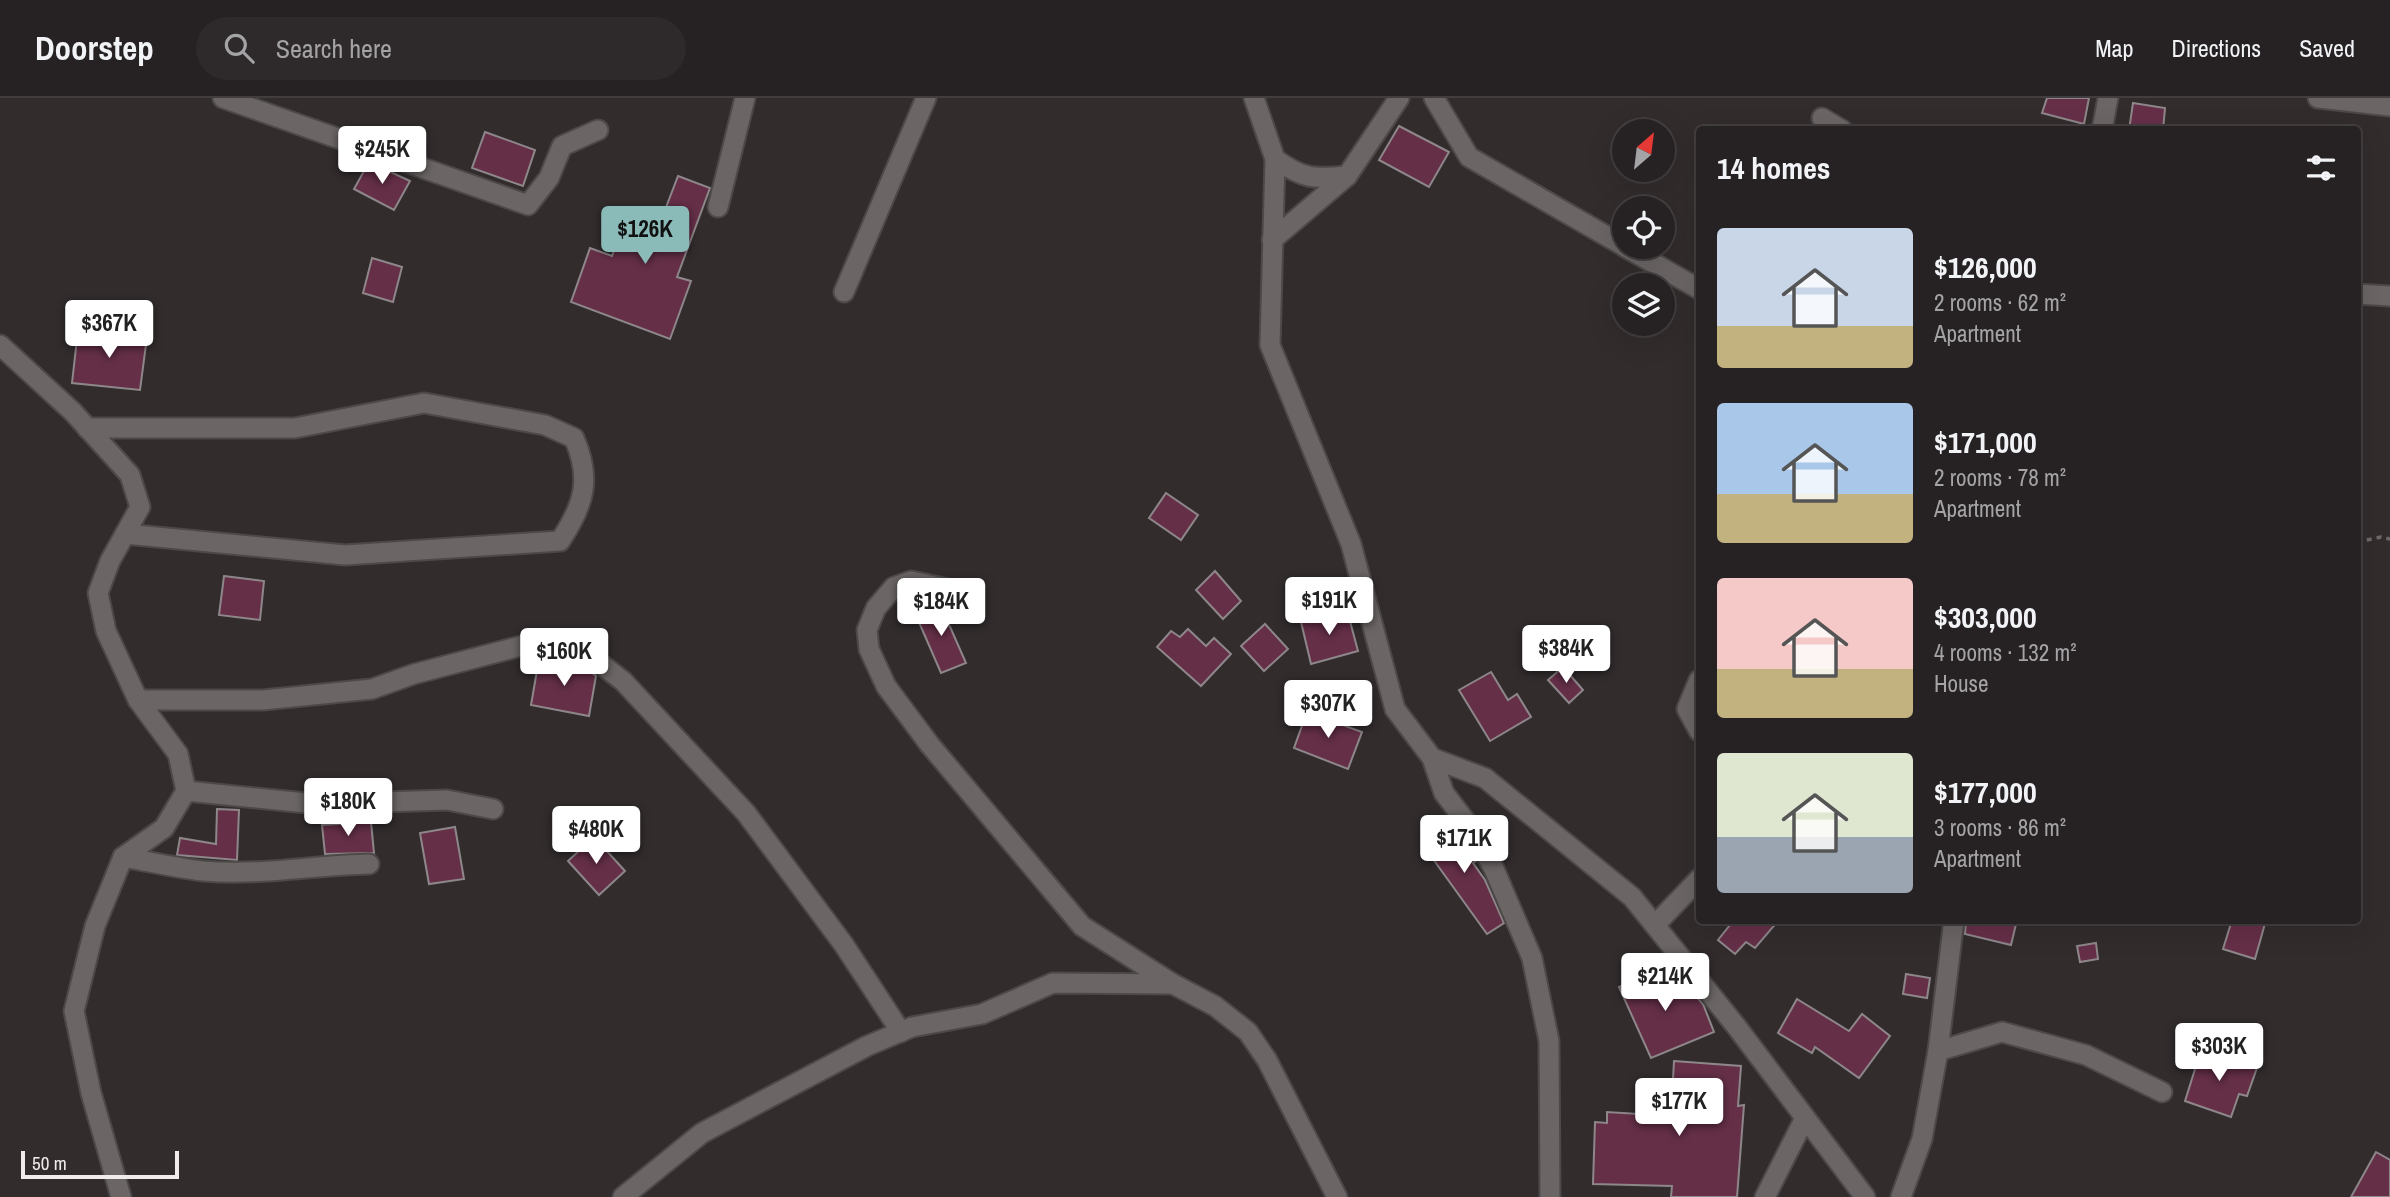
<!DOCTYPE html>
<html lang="en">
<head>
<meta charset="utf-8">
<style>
  :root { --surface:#262122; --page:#2e292a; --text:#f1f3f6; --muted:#a4a3a5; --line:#423e40; --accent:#8bbbb9 }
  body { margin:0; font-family:"Archivo Narrow",sans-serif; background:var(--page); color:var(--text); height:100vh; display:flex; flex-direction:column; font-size:26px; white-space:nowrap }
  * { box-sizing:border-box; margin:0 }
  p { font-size:23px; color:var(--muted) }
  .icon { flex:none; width:38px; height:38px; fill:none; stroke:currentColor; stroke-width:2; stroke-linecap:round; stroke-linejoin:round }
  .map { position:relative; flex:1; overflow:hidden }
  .side { position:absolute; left:1696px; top:28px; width:665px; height:798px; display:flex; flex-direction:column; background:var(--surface); border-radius:7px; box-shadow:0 7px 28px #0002,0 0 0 2px var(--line) }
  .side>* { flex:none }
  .needle { width:46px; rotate:28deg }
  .tools { position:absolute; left:1612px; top:21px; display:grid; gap:14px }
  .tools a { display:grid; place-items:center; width:63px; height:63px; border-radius:50%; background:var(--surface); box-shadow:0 7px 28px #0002,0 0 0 2px var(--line); font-size:35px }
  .scale { position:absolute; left:21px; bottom:18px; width:158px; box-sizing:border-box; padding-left:7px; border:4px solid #f0eced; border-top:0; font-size:19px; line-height:24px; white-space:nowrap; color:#f0eced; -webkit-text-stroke:5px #322c2d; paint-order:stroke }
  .price { position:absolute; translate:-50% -60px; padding:0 16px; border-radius:7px; background:#fff; color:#222; font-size:23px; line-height:46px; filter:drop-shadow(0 2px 4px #0008) }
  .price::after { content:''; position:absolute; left:50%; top:42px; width:21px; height:16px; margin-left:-10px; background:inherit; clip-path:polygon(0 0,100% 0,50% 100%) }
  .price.selected { background:var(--accent); color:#111 }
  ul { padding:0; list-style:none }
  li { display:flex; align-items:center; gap:21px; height:175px; padding:0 21px }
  li span { display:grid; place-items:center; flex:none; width:196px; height:140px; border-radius:7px; color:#555 }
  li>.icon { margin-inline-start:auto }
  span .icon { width:84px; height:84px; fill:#fffc; stroke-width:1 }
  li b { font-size:30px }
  h2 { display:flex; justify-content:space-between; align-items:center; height:84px; padding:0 21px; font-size:30px }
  header { display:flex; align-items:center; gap:42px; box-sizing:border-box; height:98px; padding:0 35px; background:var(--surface); border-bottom:2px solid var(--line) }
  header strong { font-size:33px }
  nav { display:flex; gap:38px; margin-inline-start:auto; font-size:24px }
  .search { width:490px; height:63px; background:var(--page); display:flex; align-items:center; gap:18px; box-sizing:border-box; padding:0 24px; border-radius:38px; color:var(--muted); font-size:26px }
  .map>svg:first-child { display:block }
</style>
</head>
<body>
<header>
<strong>Doorstep</strong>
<div class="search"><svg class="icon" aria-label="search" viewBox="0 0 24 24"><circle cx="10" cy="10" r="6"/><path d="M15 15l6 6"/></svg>Search here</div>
<nav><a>Map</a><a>Directions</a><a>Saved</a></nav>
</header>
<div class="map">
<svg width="2390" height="1099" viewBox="0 0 2390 1099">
  <rect width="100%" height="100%" fill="#322c2d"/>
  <g fill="#652f48" stroke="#8e878a" stroke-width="2">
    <path d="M2047,0h42l-5,26 -42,-11z"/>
    <path d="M2133,5l32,5 -2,22h-34z"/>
    <path d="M1399,28l50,26 -20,35 -50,-27z"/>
    <path d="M485,34l50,18 -12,36 -51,-18z"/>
    <path d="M369,64l41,19 -16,29 -40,-21z"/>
    <path d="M678,78l32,12 -33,89 14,4 -21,58 -99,-37 19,-54 22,8 17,-46 31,13z"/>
    <path d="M372,160l30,9 -9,35 -30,-9z"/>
    <path d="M78,232l69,7 -7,53 -68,-7z"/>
    <path d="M1166,395l32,22 -17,25 -32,-22z"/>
    <path d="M1215,473l26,30 -18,18 -27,-29z"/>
    <path d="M224,478l40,5 -4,39 -41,-5z"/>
    <path d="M940,506l26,59 -25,10 -26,-60z"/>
    <path d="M1347,512l11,41 -47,13 -10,-42z"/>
    <path d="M1265,526l23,25 -24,22 -23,-25z"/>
    <path d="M1188,531l18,17 8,-8 17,16 -30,32 -44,-39 14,-16 9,6z"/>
    <path d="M539,561l46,8 11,9 -7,40 -58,-11z"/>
    <path d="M1563,569l20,23 -14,13 -21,-23z"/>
    <path d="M1491,574l17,28 9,-6 14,23 -41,24 -31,-51z"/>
    <path d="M1307,614l55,20 -14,37 -54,-21z"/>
    <path d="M217,711l22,1 -2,50 -60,-5 3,-17 36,6z"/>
    <path d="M1447,719l29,44 -3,2 12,17 19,43 -17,11 -59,-82 10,-7 -11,-13z"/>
    <path d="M371,724l3,31 -49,1 -3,-29z"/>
    <path d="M455,729l9,52 -35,5 -9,-51z"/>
    <path d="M594,739l31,34 -26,24 -31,-34z"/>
    <path d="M1734,822h45l-24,28 -9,-6 -11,12 -17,-14z"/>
    <path d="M1966,822h51l-6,25 -46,-11z"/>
    <path d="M2232,822h34l-11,39 -32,-10z"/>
    <path d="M2096,845l2,16 -18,3 -3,-16z"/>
    <path d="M1667,869l11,26 11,-5 14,16 11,28 -63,26 -32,-71z"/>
    <path d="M1906,876l24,4 -3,20 -24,-4z"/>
    <path d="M1797,901l52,32 13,-17 28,22 -31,42 -44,-31 -3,6 -34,-20z"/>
    <path d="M2201,952l56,18 -10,28 -8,-2 -8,23 -46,-16z"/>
    <path d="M1674,963l67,5 -3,40 6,-1 -7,92h-66l1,-11 -79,-2 2,-62 12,1v-11l64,4z"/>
    <path d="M2376,1054l14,8v37h-39z"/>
  </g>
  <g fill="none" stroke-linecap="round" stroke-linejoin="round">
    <defs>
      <g id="street">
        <path d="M223,0l305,107 21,-27 13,-32 36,-16"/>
        <path d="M1254,0l21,61 -5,186 81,199 44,165 37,49 12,35 29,38 21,38 38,89 17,83 1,156"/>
        <path d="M1434,0l35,59 155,89"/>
        <path d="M2318,0l72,8"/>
        <path d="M1822,20l20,12"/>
        <path d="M2102,32l6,-32"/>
        <path d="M1275,61c28,20 38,20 72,17"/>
        <path d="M718,109l27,-109"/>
        <path d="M1272,142l75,-64 52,-78"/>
        <path d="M1625,149l74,42"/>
        <path d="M844,194l82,-194"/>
        <path d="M2357,196l33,2"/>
        <path d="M0,247l73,67 57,63 10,32 -30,54 -12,32 8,38 32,69 40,54 8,37 -22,37 -41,29 -28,69 -21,85 17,82 30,104"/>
        <path d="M87,330h208l129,-25 121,22 29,13c18,41 10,67 -14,103l-215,14 -220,-21"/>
        <path d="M953,492l-42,-9 -17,6 -18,21 -9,22 2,19 17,37 44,59 152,181 91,58"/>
        <path d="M1699,582l-12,29 12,22"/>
        <path d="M138,602h125l109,-11 42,-15 122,-32 45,7 42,32 123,132 98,132 57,87"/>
        <path d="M1432,660l53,20 147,119 104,129 129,171"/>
        <path d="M186,693l130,13 131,-4 46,9"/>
        <path d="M123,759c27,5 54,11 80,14 56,5 111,-6 166,-7"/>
        <path d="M1655,827l44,-46"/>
        <path d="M1938,953l64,-19 84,23 76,37"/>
        <path d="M623,1099l79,-64 165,-87 45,-19 70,-13 71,-31 120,1 42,22 33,26 19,28 70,137"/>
        <path d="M1765,1099l40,-79"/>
        <path d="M1901,1099l21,-58 16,-88 16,-131"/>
      </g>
    </defs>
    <use href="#street" stroke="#4d4949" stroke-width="23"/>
    <path stroke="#6e696a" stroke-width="3.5" stroke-dasharray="5 5" stroke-linecap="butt" d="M2357,444l24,-5 9,2"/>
    <use href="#street" stroke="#6b6565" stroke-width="19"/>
  </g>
</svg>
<div class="tools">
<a><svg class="needle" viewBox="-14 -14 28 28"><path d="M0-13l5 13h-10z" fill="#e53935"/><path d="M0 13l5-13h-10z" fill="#a4a3a5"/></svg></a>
<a><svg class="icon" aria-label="locate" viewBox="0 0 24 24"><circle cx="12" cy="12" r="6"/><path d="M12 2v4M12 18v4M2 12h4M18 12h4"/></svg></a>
<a><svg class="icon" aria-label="layers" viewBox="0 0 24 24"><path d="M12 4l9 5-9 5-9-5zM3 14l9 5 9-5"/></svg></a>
</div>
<div class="scale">50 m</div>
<b class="price" style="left:382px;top:88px">$245K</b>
<b class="price selected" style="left:645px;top:168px">$126K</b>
<b class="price" style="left:109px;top:262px">$367K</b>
<b class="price" style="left:1329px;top:539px">$191K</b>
<b class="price" style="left:941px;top:540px">$184K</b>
<b class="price" style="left:1566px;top:587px">$384K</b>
<b class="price" style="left:564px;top:590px">$160K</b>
<b class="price" style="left:1328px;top:642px">$307K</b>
<b class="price" style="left:348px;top:740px">$180K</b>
<b class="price" style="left:596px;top:768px">$480K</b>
<b class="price" style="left:1464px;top:777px">$171K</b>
<b class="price" style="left:1665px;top:915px">$214K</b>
<b class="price" style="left:2219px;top:985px">$303K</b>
<b class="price" style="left:1679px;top:1040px">$177K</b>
<section class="side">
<h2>14 homes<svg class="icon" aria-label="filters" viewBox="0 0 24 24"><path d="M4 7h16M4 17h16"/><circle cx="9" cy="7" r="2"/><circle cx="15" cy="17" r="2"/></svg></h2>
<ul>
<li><span style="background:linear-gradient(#c9d6e8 70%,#c2b280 0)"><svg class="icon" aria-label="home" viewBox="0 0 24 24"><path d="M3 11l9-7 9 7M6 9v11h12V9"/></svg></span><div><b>$126,000</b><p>2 rooms · 62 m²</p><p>Apartment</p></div></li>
<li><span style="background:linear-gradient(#a9c7e8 65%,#c2b280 0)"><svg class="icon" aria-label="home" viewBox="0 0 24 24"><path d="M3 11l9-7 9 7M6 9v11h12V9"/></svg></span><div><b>$171,000</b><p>2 rooms · 78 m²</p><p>Apartment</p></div></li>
<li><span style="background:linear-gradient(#f6c9c9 65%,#c2b280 0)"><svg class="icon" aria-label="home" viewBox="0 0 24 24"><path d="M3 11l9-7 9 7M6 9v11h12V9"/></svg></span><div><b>$303,000</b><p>4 rooms · 132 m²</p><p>House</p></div></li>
<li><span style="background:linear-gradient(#dfe7d0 60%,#9aa5b1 0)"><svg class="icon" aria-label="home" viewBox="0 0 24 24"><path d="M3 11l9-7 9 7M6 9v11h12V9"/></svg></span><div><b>$177,000</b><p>3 rooms · 86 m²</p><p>Apartment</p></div></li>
</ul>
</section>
</div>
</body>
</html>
